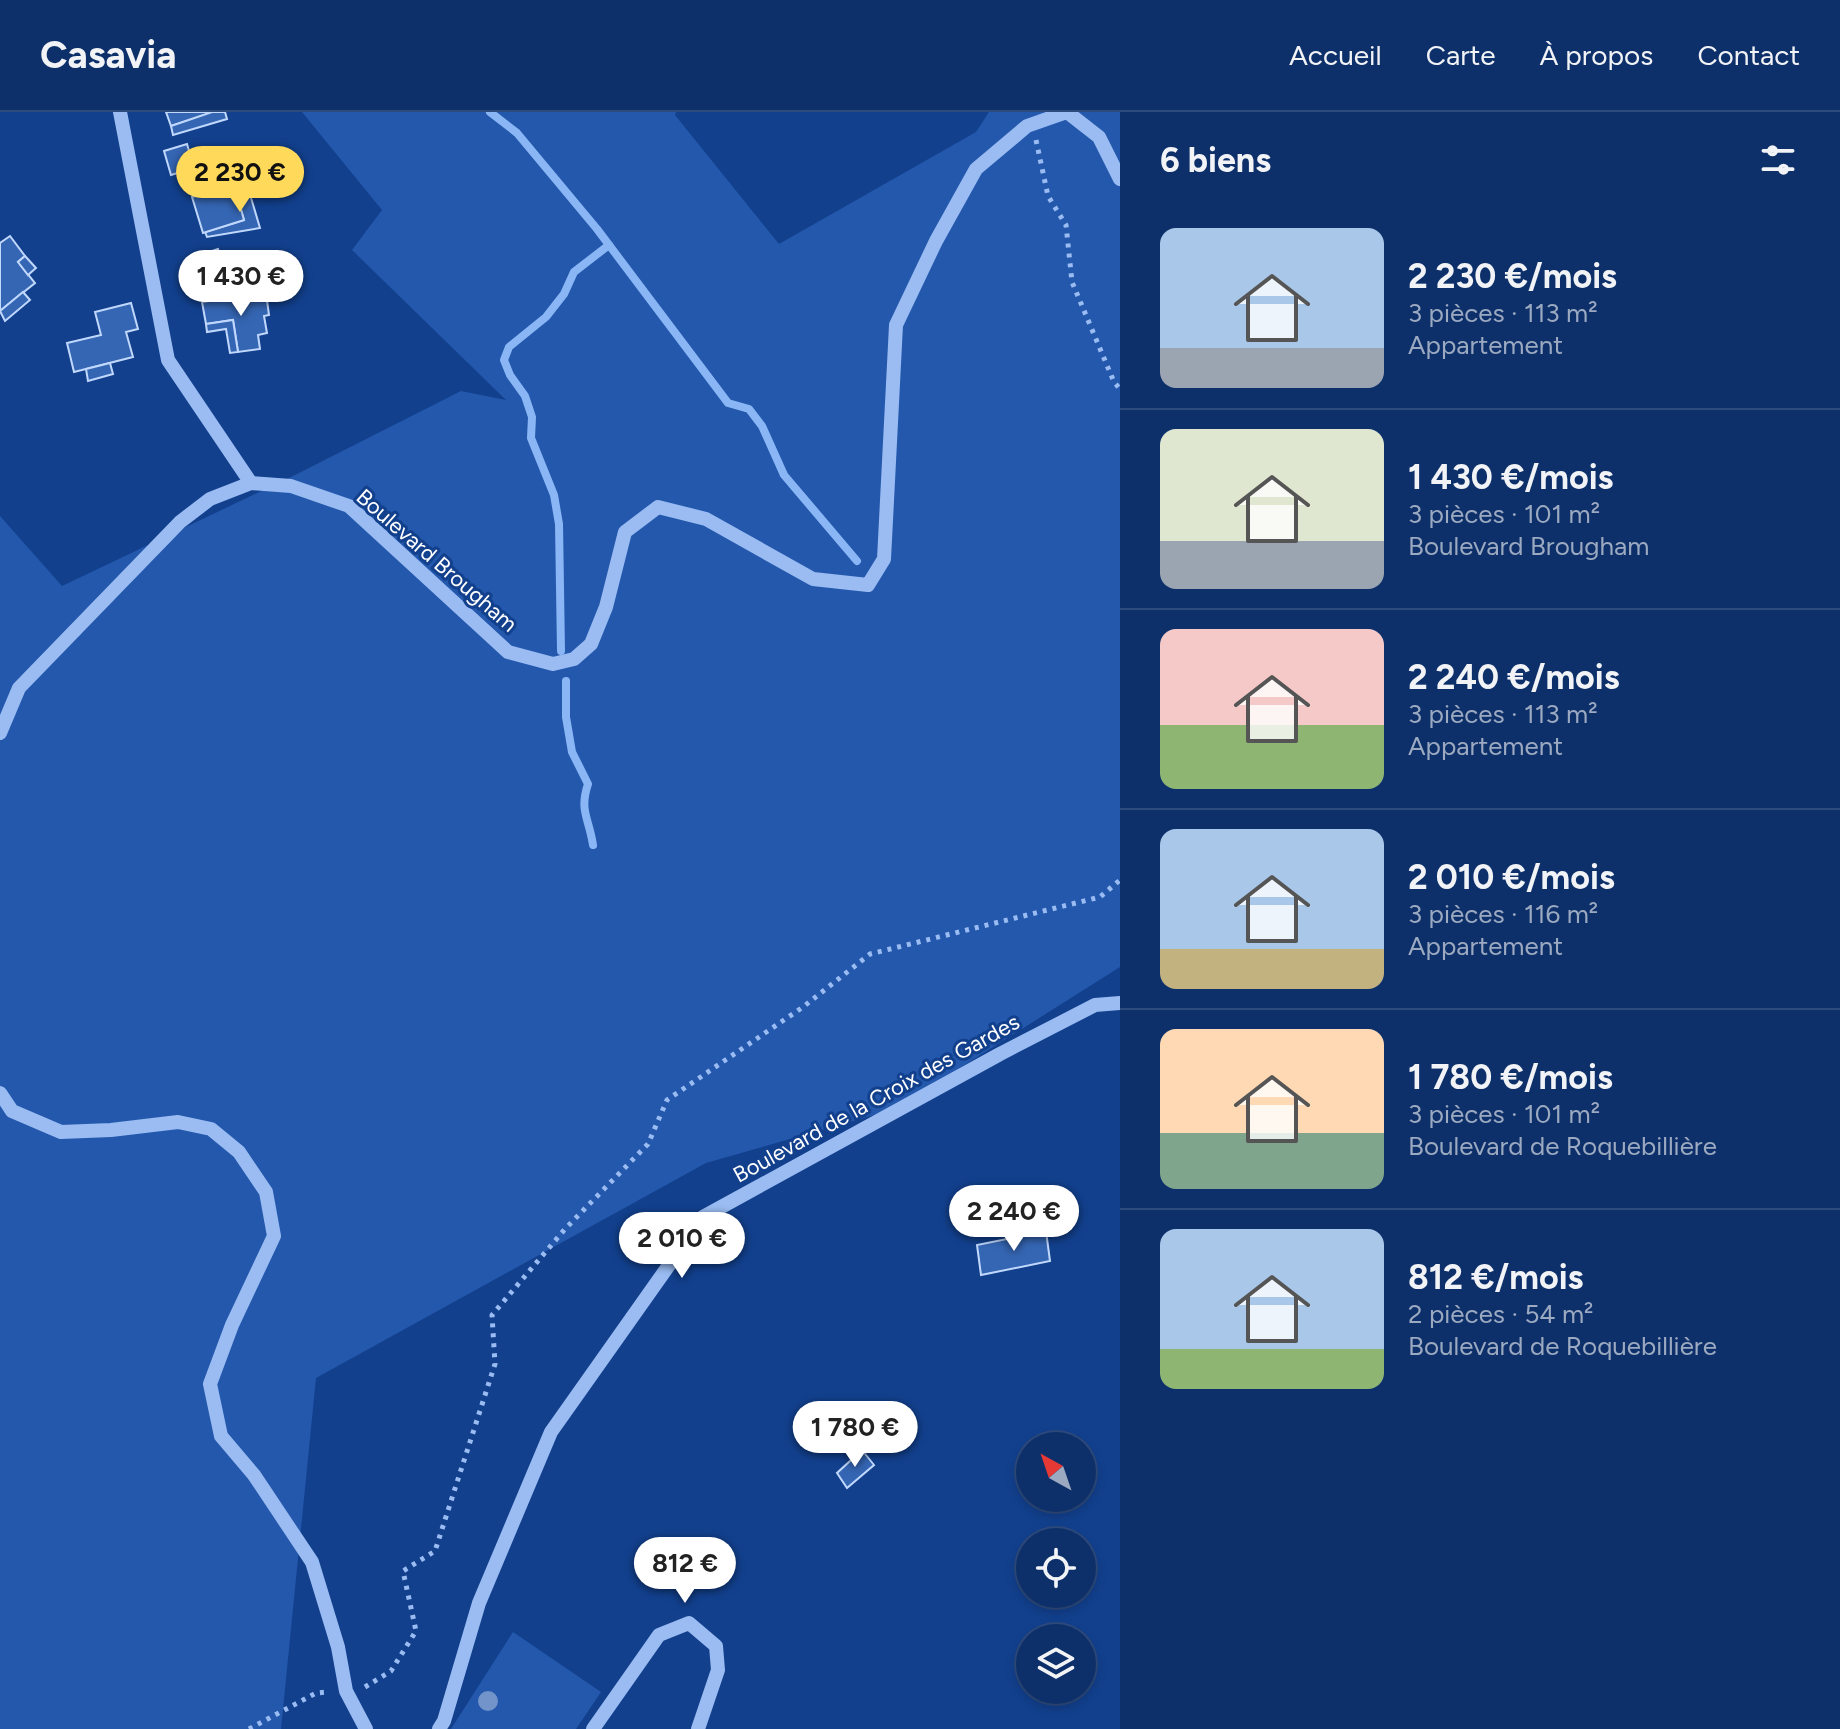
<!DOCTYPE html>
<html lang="fr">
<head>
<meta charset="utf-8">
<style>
  :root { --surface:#0e306a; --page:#1c3c72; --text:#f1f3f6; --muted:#9ba9c1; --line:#2e4b7e; --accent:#ffda5a }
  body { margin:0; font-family:Figtree,sans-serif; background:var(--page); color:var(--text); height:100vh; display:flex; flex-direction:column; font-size:30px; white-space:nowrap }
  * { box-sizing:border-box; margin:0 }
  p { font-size:26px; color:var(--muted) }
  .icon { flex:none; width:44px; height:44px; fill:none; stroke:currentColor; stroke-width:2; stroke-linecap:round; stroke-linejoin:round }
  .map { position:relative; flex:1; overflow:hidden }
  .side { display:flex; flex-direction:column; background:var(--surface); width:720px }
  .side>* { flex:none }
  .needle { width:52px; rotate:320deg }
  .controls { position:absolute; left:1016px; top:1320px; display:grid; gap:16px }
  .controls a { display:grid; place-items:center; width:80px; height:80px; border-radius:50%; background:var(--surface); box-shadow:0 4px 12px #0003,0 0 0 2px var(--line); font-size:40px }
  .price { position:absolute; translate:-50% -68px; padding:0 18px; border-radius:28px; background:#fff; color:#222; font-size:26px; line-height:52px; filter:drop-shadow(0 2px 4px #0008) }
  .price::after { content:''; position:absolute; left:50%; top:48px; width:24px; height:18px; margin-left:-12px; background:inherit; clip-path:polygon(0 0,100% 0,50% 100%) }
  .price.on { background:var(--accent); color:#111 }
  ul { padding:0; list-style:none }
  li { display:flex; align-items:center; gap:24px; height:200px; padding:0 40px }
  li+li { border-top:2px solid var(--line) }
  li span { display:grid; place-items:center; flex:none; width:224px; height:160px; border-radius:16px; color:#555 }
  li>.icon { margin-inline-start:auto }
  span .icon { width:96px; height:96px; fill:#fffc; stroke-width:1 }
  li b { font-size:34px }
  h2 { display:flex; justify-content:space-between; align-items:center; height:96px; padding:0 40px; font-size:34px }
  header { display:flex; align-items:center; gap:48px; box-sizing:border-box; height:112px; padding:0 40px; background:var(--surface); border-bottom:2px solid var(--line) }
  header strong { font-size:38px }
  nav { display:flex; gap:44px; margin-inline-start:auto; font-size:28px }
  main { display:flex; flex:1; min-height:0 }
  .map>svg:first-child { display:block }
</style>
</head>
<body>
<header>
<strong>Casavia</strong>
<nav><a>Accueil</a><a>Carte</a><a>À propos</a><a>Contact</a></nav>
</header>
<main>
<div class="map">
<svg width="1120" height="1617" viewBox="0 0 1120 1617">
  <rect width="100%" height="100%" fill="#12408d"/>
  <g fill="#2358ac">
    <path d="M302,0h374l-1,3 104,129 197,-112 13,-20h131v855l-225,142 -189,54 -390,215 -35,351h-281v-1213l62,70 233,-111 166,-84 45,9 -154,-150 30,-40z"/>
    <path d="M513,1520l88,60 -25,37h-125z"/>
  </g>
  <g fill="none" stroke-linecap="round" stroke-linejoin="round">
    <g stroke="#8bb6f5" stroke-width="8">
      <path d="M490,0l27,21 80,96 131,174 21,6 13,17 22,49 73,86"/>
      <path d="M561,539l-2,-127 -5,-29 -23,-57 1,-21 -7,-21 -15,-21 -6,-15 5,-13 37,-30 18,-23 10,-22 35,-27"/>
      <path d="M566,569v36l6,35 16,32c-9,27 1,34 5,61"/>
    </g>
  </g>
  <g fill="#3566b4" stroke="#c1d8fd" stroke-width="2">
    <path d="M166,0h46v1l-41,13z"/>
    <path d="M212,0h13l2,7 -54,16 -2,-9z"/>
    <path d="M187,32l7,24 -23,7 -7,-24z"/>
    <path d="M246,69l14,47 -53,9 -2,-5 39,-12 -10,-35z"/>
    <path d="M234,73l10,35 -41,13 -11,-36z"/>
    <path d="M10,124l15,20 -7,6 17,21 -35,28v-68z"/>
    <path d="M218,137l8,20 -25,4 -5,-17z"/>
    <path d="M25,144l11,12 -8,7 -10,-13z"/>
    <path d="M23,180l7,8 -25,21 -5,-10z"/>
    <path d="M266,181l3,22 -5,1 3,17 -9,2 2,14 -22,3 -5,-32 -27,4 -4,-22z"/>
    <path d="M131,191l7,26 -12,3 7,25 -59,15 -7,-29 34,-8 -6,-23z"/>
    <path d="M233,208l5,32 -8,1 -4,-24 -19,3 -1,-8z"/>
    <path d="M110,251l3,11 -25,7 -2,-12z"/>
    <path d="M1046,1119l4,30 -69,14 -4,-30z"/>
    <path d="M862,1338l12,15 -27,23 -10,-15z"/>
  </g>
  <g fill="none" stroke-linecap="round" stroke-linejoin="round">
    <g stroke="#9abcf2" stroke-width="5" stroke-dasharray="4 6" stroke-linecap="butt">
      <path d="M1036,28l12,56 18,29 6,57 42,100 6,7"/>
      <path d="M365,1575l26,-16 25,-40 -13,-60 32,-20 60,-187 -3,-49 73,-86 83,-85 19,-44 136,-93 67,-53 230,-57 20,-17"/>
      <path d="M249,1617l67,-36 11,-1"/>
    </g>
    <g stroke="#9abcf2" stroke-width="14">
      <path d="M120,0l48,248 83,123"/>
      <path d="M1067,0l32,25 21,42"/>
      <path d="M0,621l19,-45 161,-166 30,-23 41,-16 40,3 58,20 159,146 45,12 21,-5 17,-15 15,-37 19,-75 33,-25 48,12 107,60 55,6 16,-26 12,-234 40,-84 40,-72 51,-43 40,-14"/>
      <path d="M0,981l12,18 49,21 50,-2 67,-8 33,7 28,23 27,40 8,44 -42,89 -22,59 11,52 33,39 58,87 26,85 8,44 20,38"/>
      <path d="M439,1617l5,-8 35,-118 72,-171 152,-215 297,-163 95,-49 25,-2"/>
      <path d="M593,1617l66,-94 30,-12 27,23 2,24 -20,59"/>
    </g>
  </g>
  <circle fill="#7294cb" cx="488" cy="1589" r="10"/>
  <g text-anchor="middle" stroke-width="6" stroke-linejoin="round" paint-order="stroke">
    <g font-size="22" fill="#fff" stroke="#12408d">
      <text transform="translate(437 448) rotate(41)" y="8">Boulevard Brougham</text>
      <text transform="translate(876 986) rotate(-29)" y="8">Boulevard de la Croix des Gardes</text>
    </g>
  </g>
</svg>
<div class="controls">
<a><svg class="needle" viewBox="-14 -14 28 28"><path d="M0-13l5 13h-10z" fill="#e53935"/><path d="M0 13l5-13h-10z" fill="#9ba9c1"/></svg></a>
<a><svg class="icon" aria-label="locate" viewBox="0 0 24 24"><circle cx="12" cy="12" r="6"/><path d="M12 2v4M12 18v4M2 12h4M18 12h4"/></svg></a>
<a><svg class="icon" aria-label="layers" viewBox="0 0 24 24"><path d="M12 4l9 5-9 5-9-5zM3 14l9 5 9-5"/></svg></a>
</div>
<b class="price on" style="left:240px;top:102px">2 230 €</b>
<b class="price" style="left:241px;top:206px">1 430 €</b>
<b class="price" style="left:1014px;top:1141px">2 240 €</b>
<b class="price" style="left:682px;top:1168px">2 010 €</b>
<b class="price" style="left:855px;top:1357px">1 780 €</b>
<b class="price" style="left:685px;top:1493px">812 €</b>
</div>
<section class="side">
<h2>6 biens<svg class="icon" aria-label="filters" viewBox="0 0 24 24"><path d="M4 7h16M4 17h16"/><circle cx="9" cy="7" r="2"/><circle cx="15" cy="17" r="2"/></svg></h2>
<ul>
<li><span style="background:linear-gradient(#a9c7e8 75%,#9aa5b1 0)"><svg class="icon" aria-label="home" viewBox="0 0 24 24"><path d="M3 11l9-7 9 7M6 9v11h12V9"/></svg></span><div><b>2 230 €/mois</b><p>3 pièces · 113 m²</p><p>Appartement</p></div></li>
<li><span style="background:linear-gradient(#dfe7d0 70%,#9aa5b1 0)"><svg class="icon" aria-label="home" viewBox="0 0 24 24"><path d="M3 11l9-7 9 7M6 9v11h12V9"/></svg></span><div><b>1 430 €/mois</b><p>3 pièces · 101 m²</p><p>Boulevard Brougham</p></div></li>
<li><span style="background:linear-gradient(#f6c9c9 60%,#8fb573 0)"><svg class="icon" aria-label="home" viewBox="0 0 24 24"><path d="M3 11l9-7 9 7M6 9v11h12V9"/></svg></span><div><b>2 240 €/mois</b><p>3 pièces · 113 m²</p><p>Appartement</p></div></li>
<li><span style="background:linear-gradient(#a9c7e8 75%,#c2b280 0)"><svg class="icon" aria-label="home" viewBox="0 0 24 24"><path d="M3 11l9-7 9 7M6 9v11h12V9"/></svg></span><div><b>2 010 €/mois</b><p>3 pièces · 116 m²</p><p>Appartement</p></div></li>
<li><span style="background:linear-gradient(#ffd9b3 65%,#7fa58c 0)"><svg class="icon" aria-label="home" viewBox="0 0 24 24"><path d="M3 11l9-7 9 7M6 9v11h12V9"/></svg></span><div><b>1 780 €/mois</b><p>3 pièces · 101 m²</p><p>Boulevard de Roquebillière</p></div></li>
<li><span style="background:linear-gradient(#a9c7e8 75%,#8fb573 0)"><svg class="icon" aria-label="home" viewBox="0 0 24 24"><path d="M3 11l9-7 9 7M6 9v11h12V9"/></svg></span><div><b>812 €/mois</b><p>2 pièces · 54 m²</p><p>Boulevard de Roquebillière</p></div></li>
</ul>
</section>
</main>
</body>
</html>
